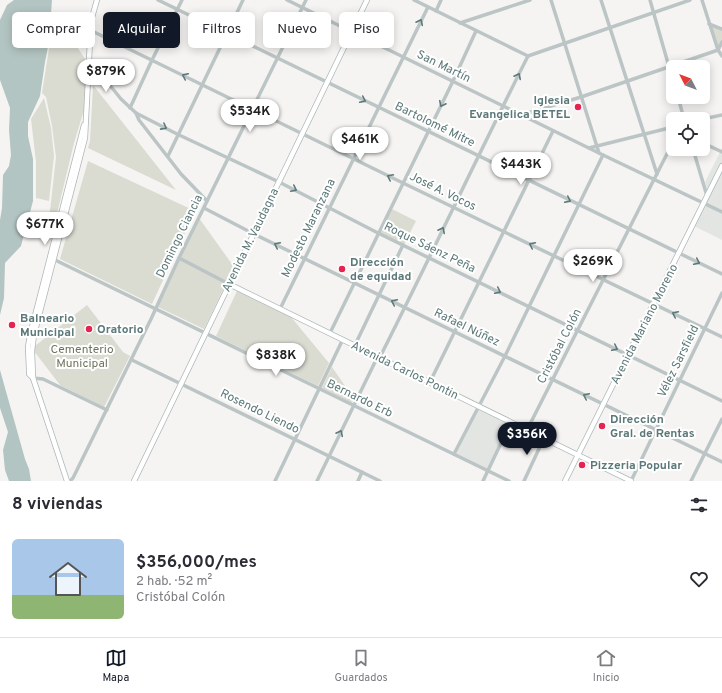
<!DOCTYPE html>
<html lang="es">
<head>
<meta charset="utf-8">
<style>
  :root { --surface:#fff; --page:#f7f7f7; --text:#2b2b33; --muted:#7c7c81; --line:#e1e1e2; --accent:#111827 }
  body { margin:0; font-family:Overpass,sans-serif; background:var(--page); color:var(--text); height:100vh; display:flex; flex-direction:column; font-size:15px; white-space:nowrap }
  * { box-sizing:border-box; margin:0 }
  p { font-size:13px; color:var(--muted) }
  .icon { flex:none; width:22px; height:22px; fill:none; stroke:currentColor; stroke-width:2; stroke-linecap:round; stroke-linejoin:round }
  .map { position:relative; height:481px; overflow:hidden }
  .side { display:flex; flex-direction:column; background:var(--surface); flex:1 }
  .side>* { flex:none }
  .guide { position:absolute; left:12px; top:12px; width:400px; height:36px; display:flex; gap:8px }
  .needle { width:26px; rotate:312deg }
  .tools { position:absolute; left:666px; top:60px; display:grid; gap:8px }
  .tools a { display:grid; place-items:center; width:44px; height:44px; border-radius:6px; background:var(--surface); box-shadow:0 2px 10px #0003; font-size:20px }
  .price { position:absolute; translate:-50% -34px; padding:0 9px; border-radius:14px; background:#fff; color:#222; font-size:13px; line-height:26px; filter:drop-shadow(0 1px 2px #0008) }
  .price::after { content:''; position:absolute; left:50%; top:24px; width:12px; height:9px; margin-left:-6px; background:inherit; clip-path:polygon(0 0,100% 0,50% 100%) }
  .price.current { background:var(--accent); color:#fff }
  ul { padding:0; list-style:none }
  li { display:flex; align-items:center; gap:12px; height:100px; padding:0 12px }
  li+li { border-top:1px solid var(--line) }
  li span { display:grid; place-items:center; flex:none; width:112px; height:80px; border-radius:6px; color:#555 }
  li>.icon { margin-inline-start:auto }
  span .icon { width:48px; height:48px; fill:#fffc; stroke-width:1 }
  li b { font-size:17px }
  h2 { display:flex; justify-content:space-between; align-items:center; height:48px; padding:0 12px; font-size:17px }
  .chip { padding:0 14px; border-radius:6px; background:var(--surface); box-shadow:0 2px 10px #0003; font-size:14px; line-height:36px }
  .chip.current { background:var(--accent); color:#fff }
  .menu { display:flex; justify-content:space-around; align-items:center; height:56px; border-top:1px solid var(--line); background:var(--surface); font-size:11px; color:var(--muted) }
  .menu a { display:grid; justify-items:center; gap:2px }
  .menu .current { color:var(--accent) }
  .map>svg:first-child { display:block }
</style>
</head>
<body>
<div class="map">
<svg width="722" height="481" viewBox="0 0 722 481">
  <rect width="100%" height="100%" fill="#f6f4f2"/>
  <g fill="#e3e5e3">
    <path d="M722,148v92l-28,-14 15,-29 -4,-15z"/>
    <path d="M479,409l30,15 -21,45 -32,-15z"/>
  </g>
  <g fill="#dadbd1">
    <path d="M62,24l25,38 -3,48 -10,33 -20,83 -5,-6 7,-63 -4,-31 -6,-29 -4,-4 8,-51 3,2 1,-12z"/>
    <path d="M710,25l12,4v12l-4,8z"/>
    <path d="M93,85l83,105 -88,-42 2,-7z"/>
    <path d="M44,98l7,30 3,28 -5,45 -13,-3v-36l-5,-43z"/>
    <path d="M88,161l107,50 -43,93 -92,-45z"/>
    <path d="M392,209l24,12 -12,24 -23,-12z"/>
    <path d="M199,218l35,49 -30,62 -46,-22z"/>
    <path d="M237,291l54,26 38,46 -11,23 -102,-50z"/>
    <path d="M87,305l36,47 7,4 -26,51 -44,-22 -26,-34 1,-5z"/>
    <path d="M332,367l22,32 -2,4 -30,-15z"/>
  </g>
  <g fill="#b3c5c2">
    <path d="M14,0h38l-1,14 -4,17 1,16 -3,15 -5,34 -12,26v14l5,23v42l-12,45 -16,17 -1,35 -4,17v-95l2,-12 1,-33 6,-9 2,-11 -2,-25 1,-22 -10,-28v-60l7,-15z"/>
    <path d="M0,370l25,89 4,10 2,12h-22l-4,-11 -2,-20 5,-18 -8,-24z"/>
  </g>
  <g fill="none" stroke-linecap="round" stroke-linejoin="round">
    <defs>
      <g id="major">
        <path d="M229,284l402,197"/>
        <path d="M33,378l-1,-27 2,-16 51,-197 6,-117 6,-21"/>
        <path d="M67,481l-34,-103 -4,-4v-5l-1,-22 2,-12 54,-210"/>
        <path d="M134,481l233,-481"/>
        <path d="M565,481l157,-315"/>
      </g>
    </defs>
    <use href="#major" stroke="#adb7b7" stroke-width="6"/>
    <g stroke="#bcc5c5" stroke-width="3.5">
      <path d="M158,0l564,274"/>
      <path d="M287,0l316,155 119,57"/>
      <path d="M414,0l114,56"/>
      <path d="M551,0l48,153"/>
      <path d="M601,0l56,174"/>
      <path d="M650,0l23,81"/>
      <path d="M702,0l16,50 4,6"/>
      <path d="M436,11l5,-11"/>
      <path d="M460,23l70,-23"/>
      <path d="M709,24l13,5"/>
      <path d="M90,30l313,153 319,154"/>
      <path d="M718,50l4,-8"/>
      <path d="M528,56l162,-56"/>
      <path d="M89,68l11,5 21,26 15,14 41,21 102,48 99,51 344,168"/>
      <path d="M678,97l6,22"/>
      <path d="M130,108l22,-48 30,-60"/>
      <path d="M136,113l3,7 42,54 26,27"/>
      <path d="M521,115l60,-18 137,-47"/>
      <path d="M703,119l19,-4"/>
      <path d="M703,143l19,9"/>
      <path d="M589,148l84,-21"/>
      <path d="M693,149l14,47"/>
      <path d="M168,156l75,-156"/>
      <path d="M204,208l50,26 468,228"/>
      <path d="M51,258l458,223"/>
      <path d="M179,258l50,26"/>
      <path d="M280,309l148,-302"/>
      <path d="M330,333l123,-252 23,-50"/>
      <path d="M355,345l48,-100"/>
      <path d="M132,360l248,121"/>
      <path d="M33,378l10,1 64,31"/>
      <path d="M430,382l123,-251"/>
      <path d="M527,430l146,-288"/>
      <path d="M454,454l51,-98 98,-201"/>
      <path d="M70,481l3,-3 78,-159 28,-61 127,-258"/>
      <path d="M275,481l68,-142"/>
      <path d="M317,481l59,-121 5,-5c50,-99 97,-200 147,-299"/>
      <path d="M358,481l4,-9"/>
      <path d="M483,481l28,-59"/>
      <path d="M524,481l20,-43"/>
      <path d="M631,481l91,-188"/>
      <path d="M691,481l31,-62"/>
    </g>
    <use href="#major" stroke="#fff" stroke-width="4.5"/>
  </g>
  <defs><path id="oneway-chevron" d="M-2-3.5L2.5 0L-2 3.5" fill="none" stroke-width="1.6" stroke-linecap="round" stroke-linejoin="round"/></defs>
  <g stroke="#5c7878">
    <use href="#oneway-chevron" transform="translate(420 22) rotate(-64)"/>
    <use href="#oneway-chevron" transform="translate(185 76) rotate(-154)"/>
    <use href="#oneway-chevron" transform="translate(518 76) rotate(-63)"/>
    <use href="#oneway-chevron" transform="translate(363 100) rotate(26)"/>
    <use href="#oneway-chevron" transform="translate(442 104) rotate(116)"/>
    <use href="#oneway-chevron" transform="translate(164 127) rotate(28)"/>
    <use href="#oneway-chevron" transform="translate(390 177) rotate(-153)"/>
    <use href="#oneway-chevron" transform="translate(294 189) rotate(27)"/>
    <use href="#oneway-chevron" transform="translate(568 200) rotate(26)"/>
    <use href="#oneway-chevron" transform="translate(442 230) rotate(-63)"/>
    <use href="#oneway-chevron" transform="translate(277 245) rotate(-154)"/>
    <use href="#oneway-chevron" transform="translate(532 245) rotate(-154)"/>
    <use href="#oneway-chevron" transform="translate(697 262) rotate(26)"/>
    <use href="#oneway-chevron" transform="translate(498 291) rotate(26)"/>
    <use href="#oneway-chevron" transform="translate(394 302) rotate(-154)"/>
    <use href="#oneway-chevron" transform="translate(675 314) rotate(-154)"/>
    <use href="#oneway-chevron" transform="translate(615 348) rotate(26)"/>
    <use href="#oneway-chevron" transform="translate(586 396) rotate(-154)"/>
    <use href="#oneway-chevron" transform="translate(340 433) rotate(-64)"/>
  </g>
  <g fill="#e42451" stroke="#fff" stroke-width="1.5">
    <circle cx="578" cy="107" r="4"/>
    <circle cx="342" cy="269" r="4"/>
    <circle cx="12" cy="325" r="4"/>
    <circle cx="89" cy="329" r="4"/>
    <circle cx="602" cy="426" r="4"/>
    <circle cx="582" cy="465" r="4"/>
  </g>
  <g text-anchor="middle" stroke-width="4" stroke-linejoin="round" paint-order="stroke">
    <g font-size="12" fill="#5c7878" stroke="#fff">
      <text transform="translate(444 66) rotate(26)" y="4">San Martín</text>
      <text transform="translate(435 124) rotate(26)" y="4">Bartolomé Mitre</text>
      <text transform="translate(443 191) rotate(26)" y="4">José A. Vocos</text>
      <text transform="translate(308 228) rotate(-64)" y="4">Modesto Maranzana</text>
      <text transform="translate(179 236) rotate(-64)" y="4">Domingo Ciancia</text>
      <text transform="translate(250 240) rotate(-64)" y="4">Avenida M. Vaudagna</text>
      <text transform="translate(430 247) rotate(26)" y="4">Roque Sáenz Peña</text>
      <text transform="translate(644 324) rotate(-63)" y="4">Avenida Mariano Moreno</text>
      <text transform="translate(467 327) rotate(26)" y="4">Rafael Núñez</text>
      <text transform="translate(559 346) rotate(-63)" y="4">Cristóbal Colón</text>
      <text transform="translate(678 361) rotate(-64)" y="4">Vélez Sarsfield</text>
      <text transform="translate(405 370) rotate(26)" y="4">Avenida Carlos Pontin</text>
      <text transform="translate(360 398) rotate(26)" y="4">Bernardo Erb</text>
      <text transform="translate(260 411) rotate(26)" y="4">Rosendo Liendo</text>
    </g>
    <g font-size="12" font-weight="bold" fill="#5c7878" stroke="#fff" text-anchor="start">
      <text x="570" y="104" text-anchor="end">Iglesia<tspan x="570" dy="14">Evangelica BETEL</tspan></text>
      <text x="350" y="266">Dirección<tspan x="350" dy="14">de equidad</tspan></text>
      <text x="20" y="322">Balneario<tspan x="20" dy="14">Municipal</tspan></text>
      <text x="97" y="333">Oratorio</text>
      <text x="610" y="423">Dirección<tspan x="610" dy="14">Gral. de Rentas</tspan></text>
      <text x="590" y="469">Pizzeria Popular</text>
    </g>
    <g font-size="12" fill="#6e765f" stroke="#fff">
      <text x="82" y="353">Cementerio<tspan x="82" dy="14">Municipal</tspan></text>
    </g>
  </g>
</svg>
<div class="tools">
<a><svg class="needle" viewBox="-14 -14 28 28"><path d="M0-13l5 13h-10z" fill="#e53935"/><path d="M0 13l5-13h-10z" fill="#7c7c81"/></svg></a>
<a><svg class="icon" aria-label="locate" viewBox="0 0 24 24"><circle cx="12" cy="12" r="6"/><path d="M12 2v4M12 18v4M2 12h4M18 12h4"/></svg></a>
</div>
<b class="price" style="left:106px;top:93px">$879K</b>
<b class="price" style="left:250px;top:133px">$534K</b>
<b class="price" style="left:360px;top:161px">$461K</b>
<b class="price" style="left:521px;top:186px">$443K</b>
<b class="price" style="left:45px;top:246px">$677K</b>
<b class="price" style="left:593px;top:283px">$269K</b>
<b class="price" style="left:276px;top:377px">$838K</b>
<b class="price current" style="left:527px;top:456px">$356K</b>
<div class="guide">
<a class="chip">Comprar</a>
<a class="chip current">Alquilar</a>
<a class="chip">Filtros</a>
<a class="chip">Nuevo</a>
<a class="chip">Piso</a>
</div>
</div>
<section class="side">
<h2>8 viviendas<svg class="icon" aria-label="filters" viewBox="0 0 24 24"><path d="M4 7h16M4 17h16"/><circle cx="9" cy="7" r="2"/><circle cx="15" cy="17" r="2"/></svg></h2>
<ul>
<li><span style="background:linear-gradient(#a9c7e8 70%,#8fb573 0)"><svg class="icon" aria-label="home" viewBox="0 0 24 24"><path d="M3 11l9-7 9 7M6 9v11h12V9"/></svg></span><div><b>$356,000/mes</b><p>2 hab. · 52 m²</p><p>Cristóbal Colón</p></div><svg class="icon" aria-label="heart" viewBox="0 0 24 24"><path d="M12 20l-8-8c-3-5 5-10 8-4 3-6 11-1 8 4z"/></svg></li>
</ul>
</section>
<nav class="menu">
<a class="current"><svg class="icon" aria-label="map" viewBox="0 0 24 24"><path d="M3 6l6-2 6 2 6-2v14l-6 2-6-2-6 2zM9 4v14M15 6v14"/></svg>Mapa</a>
<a><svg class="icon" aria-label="saved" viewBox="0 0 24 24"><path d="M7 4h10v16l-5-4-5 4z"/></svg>Guardados</a>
<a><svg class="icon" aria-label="home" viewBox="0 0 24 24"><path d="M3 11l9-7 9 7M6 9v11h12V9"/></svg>Inicio</a>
</nav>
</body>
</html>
